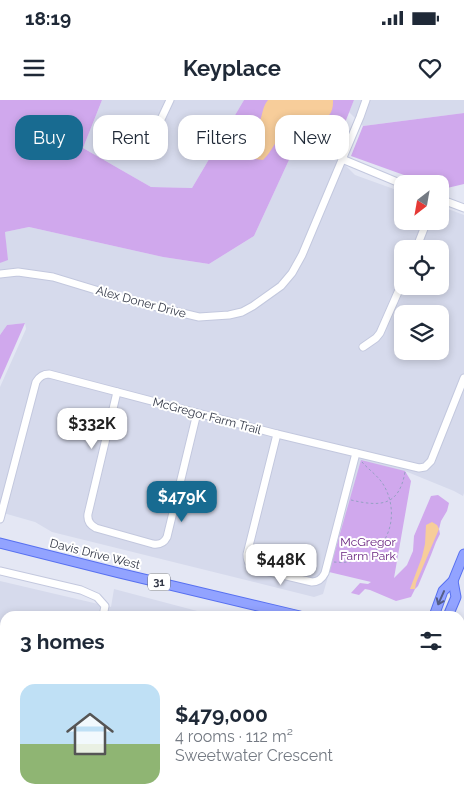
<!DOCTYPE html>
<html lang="en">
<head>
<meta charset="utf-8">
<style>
  :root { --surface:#fff; --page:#f6f6f7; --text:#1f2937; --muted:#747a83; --line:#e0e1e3; --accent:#186b91 }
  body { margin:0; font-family:Raleway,sans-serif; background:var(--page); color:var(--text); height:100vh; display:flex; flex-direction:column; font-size:19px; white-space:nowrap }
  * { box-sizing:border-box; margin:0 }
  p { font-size:16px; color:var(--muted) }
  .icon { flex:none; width:28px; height:28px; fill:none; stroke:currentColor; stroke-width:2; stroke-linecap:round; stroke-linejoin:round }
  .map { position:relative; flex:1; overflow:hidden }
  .drawer { position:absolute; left:0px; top:511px; width:465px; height:196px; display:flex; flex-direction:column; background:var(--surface); border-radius:15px 15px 0 0; box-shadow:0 2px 8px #0003 }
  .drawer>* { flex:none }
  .hud { position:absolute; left:15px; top:15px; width:435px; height:45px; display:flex; gap:10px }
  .needle { width:32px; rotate:211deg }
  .buttons { position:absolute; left:394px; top:75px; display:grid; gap:10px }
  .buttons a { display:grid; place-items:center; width:55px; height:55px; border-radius:10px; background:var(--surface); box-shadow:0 2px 8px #0003; font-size:25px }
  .price { position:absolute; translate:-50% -42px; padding:0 11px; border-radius:10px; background:#fff; color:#222; font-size:16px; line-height:32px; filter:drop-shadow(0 1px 2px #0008) }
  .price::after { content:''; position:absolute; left:50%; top:30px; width:15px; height:11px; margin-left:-8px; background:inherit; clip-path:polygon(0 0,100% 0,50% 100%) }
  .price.selected { background:var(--accent); color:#fff }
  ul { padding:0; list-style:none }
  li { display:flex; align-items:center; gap:15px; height:125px; padding:0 20px }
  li+li { border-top:1px solid var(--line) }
  li span { display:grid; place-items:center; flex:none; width:140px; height:100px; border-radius:15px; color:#555 }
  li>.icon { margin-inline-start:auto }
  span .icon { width:60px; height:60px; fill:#fffc; stroke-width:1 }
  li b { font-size:21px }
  h2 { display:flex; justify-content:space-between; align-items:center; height:60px; padding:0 20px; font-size:21px }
  .chip { padding:0 18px; border-radius:15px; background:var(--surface); box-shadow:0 2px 8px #0003; font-size:18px; line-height:45px }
  .chip.selected { background:var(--accent); color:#fff }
  .status { display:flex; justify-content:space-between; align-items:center; height:35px; padding:0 25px; background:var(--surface); direction:ltr }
  .status svg { height:14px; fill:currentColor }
  header { display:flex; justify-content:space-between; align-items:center; height:65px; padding:0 20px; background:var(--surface); font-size:22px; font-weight:700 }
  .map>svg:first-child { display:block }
</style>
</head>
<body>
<div class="status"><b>18:19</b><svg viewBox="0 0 49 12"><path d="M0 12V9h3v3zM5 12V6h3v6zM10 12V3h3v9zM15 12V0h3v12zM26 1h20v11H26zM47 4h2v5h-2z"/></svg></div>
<header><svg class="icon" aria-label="menu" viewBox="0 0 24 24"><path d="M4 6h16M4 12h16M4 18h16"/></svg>Keyplace<svg class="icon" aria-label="heart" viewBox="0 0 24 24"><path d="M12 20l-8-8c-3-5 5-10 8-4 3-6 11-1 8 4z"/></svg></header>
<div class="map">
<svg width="464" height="707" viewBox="0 0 464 707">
  <rect width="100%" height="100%" fill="#e4e7f4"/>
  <g fill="#d6daec" fill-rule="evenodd">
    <path d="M102,0h142l-52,88 -41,-1 -68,-39z"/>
    <path d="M354,0h110v13l-101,13 -14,-14z"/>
    <path d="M300,36l33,17 22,22 47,17v29h38v-15l24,9v278l-1,3 -9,-5 -49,-20 -54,27 -28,96 -9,3 -262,-65 -17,-10 -35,-10v-125l26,-58 -1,-6 -18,2 -7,10v-72l7,-4 -2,-27 24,-5 134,30 46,7 45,-28zM402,149h38v37h-38zM402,214h38v37h-38z"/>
    <path d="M0,481l111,26 3,-18 102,27h-211v116l-5,-8z"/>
    <path d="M0,685l5,8v9l6,1 3,4h-14z"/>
    <path d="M49,703h102l-2,4h-97z"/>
  </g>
  <g fill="#d0a8ed">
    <path d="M0,0h102l-19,48 68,39 41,1 52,-88h110l-21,53 -33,-17 -46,100 -45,28 -46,-7 -134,-30 -24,5 3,28 -8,3z"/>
    <path d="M464,13v71l-21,5 -3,-1v-4h-11l-78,-28 12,-30z"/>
    <path d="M25,223l-25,57v-45l7,-10z"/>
    <path d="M361,360l44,11 6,10 -17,97 13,-13 6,-14 1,-15 17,-40 7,-1 11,8 -2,8 -6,10 -2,8 1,5 -4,8 -5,13 -13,31 -3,3 -4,8 -15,4 -26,-11 -5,-1 -6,6 -8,-2 9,-10 8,1 3,-2 -42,-10z"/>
    <path d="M0,624l5,8v61l-5,-8z"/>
    <path d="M151,702h201v1l-2,4h-201z"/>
    <path d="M11,703h38l3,4h-38z"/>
  </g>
  <g fill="#f7cd9a">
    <path d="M268,0h65c1,27 -22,17 -38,22 -15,6 -20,27 -32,38l-8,-1 -5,-6 -2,-7c3,-8 7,-15 11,-23 4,-8 3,-16 9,-23z"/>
    <path d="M432,422l5,3 2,4 -23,54 -1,6h-5l12,-32 3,-13 1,-19z"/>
  </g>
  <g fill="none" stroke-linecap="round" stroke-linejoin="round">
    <g stroke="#f7cd9a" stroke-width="2">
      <path d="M460,655l4,-3"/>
      <path d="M395,707l1,-5"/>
    </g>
    <defs>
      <g id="minor">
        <path d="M155,32l15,-32"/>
        <path d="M342,59l60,25"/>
        <path d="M440,99l24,9"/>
        <path d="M416,149l11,-28"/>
        <path d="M0,174l18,-2 35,5 79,24 67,16 30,-2 13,-3 11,-6 28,-20 11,-13 10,-18 58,-138 6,-17"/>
        <path d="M363,247l13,-9 4,-5 22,-50"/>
        <path d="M117,292l-29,122c-1,7 2,11 8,14l57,16c7,1 11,-1 14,-7l30,-124"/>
        <path d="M277,334l-30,120c0,8 3,13 10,15l55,13c6,0 10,-3 13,-9l31,-120"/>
        <path d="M0,419l36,-137c3,-5 7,-8 13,-8l228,60 142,34 6,-1 6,-6 33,-83"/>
        <path d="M0,471l81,19 16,7 8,9 -2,10"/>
        <path d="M0,548l5,1"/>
      </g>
      <g id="major">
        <path d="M0,443l119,30 181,43"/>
        <path d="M434,516l9,-25 10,-10 11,-27"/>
        <path d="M448,516l8,-19 -3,-16"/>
        <path d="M364,707l2,-5"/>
      </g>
      <g id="highway">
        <path d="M460,548l4,1"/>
        <path d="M460,562l4,1"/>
      </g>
    </defs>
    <use href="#minor" stroke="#c3c8de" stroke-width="9"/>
    <use href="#major" stroke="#5770f0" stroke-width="11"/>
    <use href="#highway" stroke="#2554ed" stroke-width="12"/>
    <g stroke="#96a0c4" stroke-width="1" stroke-dasharray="2.5 2.5" stroke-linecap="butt">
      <path d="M351,400c30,7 48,6 54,-28"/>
      <path d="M334,462c11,1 23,0 34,-6 25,-14 30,-48 15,-72 -5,-8 -15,-15 -21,-22"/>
      <path d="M0,630l5,7"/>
      <path d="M48,702l3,5"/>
    </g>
    <use href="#minor" stroke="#fff" stroke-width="7"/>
    <use href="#major" stroke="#92a3ff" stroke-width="9"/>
    <use href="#highway" stroke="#6483ff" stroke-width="10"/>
  </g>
  <defs><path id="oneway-shaft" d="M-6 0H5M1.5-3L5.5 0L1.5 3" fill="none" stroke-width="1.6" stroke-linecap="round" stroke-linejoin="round" transform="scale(1.25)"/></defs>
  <use stroke="#545d87" href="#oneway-shaft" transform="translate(441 498) rotate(114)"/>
  <g text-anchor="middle" stroke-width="4" stroke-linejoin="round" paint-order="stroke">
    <rect fill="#fff" stroke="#70747e" stroke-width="1" x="148" y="473.5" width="22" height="17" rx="4"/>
    <g font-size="11" font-weight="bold" fill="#333847">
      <text x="159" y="486">31</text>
    </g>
    <g font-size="12" fill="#333847" stroke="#fff">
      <text transform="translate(141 202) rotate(15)" y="4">Alex Doner Drive</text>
      <text transform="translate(207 316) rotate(15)" y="4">McGregor Farm Trail</text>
      <text transform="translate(95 454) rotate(14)" y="4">Davis Drive West</text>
    </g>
    <g font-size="12" fill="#67217e" stroke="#fff">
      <text x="368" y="446">McGregor<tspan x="368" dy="14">Farm Park</tspan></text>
    </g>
  </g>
</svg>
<div class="buttons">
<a><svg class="needle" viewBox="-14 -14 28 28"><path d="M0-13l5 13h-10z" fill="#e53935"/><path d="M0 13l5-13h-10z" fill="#747a83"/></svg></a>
<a><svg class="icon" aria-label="locate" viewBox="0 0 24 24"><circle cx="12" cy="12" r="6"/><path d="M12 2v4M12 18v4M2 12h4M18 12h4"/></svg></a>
<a><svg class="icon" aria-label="layers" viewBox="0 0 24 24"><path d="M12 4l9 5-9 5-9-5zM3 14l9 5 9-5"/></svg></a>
</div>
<b class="price" style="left:92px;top:350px">$332K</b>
<b class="price selected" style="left:182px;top:423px">$479K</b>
<b class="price" style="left:281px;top:486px">$448K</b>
<div class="hud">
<a class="chip selected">Buy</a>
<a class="chip">Rent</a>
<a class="chip">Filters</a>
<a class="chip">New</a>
</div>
<section class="drawer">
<h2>3 homes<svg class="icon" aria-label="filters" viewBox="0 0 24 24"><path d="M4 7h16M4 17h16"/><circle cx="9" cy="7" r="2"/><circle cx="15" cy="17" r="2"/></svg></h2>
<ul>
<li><span style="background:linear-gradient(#bfe0f5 60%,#8fb573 0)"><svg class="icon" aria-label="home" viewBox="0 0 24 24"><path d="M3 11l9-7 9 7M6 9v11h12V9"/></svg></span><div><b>$479,000</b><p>4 rooms · 112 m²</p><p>Sweetwater Crescent</p></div></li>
</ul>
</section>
</div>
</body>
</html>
